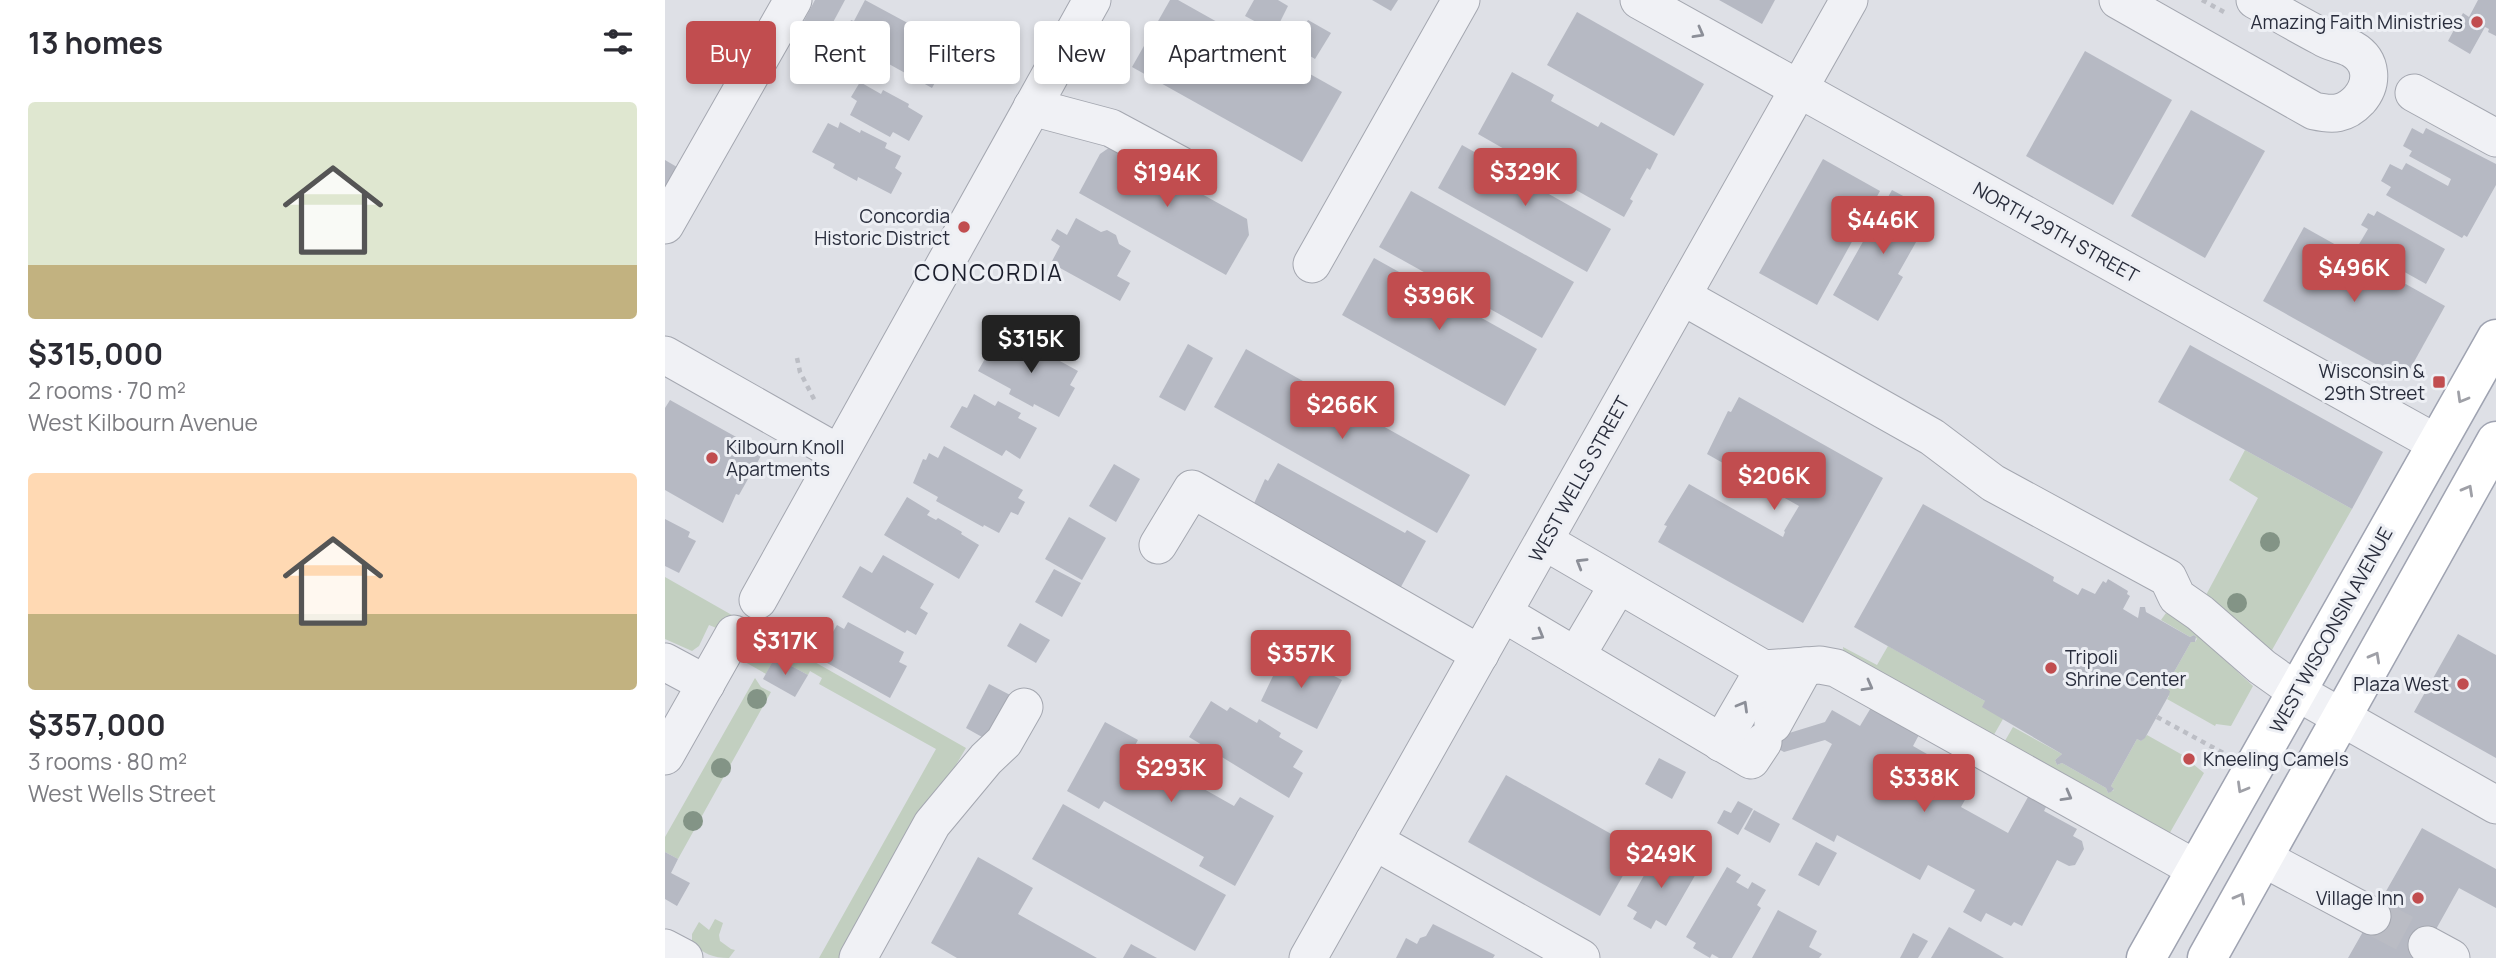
<!DOCTYPE html>
<html lang="en">
<head>
<meta charset="utf-8">
<style>
  :root { --surface:#fff; --page:#f7f7f7; --text:#2b2b33; --muted:#7c7c81; --accent:#c14d4f }
  body { margin:0; font-family:Manrope,sans-serif; background:var(--page); color:var(--text); height:100vh; display:flex; flex-direction:column; font-size:26px; white-space:nowrap }
  * { box-sizing:border-box; margin:0 }
  p { font-size:23px; color:var(--muted) }
  .icon { flex:none; width:38px; height:38px; fill:none; stroke:currentColor; stroke-width:2; stroke-linecap:round; stroke-linejoin:round }
  .map { position:relative; flex:1; overflow:hidden }
  .sheet { display:flex; flex-direction:column; background:var(--surface); width:665px }
  .sheet>* { flex:none }
  .banner { position:absolute; left:21px; top:21px; width:665px; height:63px; display:flex; gap:14px }
  .price { position:absolute; translate:-50% -60px; padding:0 16px; border-radius:7px; background:var(--accent); color:#fff; font-size:23px; line-height:46px; filter:drop-shadow(0 2px 4px #0008) }
  .price::after { content:''; position:absolute; left:50%; top:42px; width:21px; height:16px; margin-left:-10px; background:inherit; clip-path:polygon(0 0,100% 0,50% 100%) }
  .price.active { background:#222; color:#fff }
  ul { padding:0; list-style:none }
  li { display:grid; align-content:center; gap:14px; height:371px; padding:0 28px }
  li span { display:grid; place-items:center; height:217px; border-radius:7px; color:#555 }
  li>.icon { margin-inline-start:auto }
  span .icon { width:126px; height:126px; fill:#fffc; stroke-width:1 }
  li b { font-size:30px }
  h2 { display:flex; justify-content:space-between; align-items:center; height:84px; padding:0 28px; font-size:30px }
  .chip { padding:0 24px; border-radius:7px; background:var(--surface); box-shadow:0 4px 10px #0003; font-size:24px; line-height:63px }
  .chip.active { background:var(--accent); color:#fff }
  main { display:flex; flex:1; min-height:0 }
  .map>svg:first-child { display:block }
</style>
</head>
<body>
<main>
<section class="sheet">
<h2>13 homes<svg class="icon" aria-label="filters" viewBox="0 0 24 24"><path d="M4 7h16M4 17h16"/><circle cx="9" cy="7" r="2"/><circle cx="15" cy="17" r="2"/></svg></h2>
<ul>
<li><span style="background:linear-gradient(#dfe7d0 75%,#c2b280 0)"><svg class="icon" aria-label="home" viewBox="0 0 24 24"><path d="M3 11l9-7 9 7M6 9v11h12V9"/></svg></span><div><b>$315,000</b><p>2 rooms · 70 m²</p><p>West Kilbourn Avenue</p></div></li>
<li><span style="background:linear-gradient(#ffd9b3 65%,#c2b280 0)"><svg class="icon" aria-label="home" viewBox="0 0 24 24"><path d="M3 11l9-7 9 7M6 9v11h12V9"/></svg></span><div><b>$357,000</b><p>3 rooms · 80 m²</p><p>West Wells Street</p></div></li>
</ul>
</section>
<div class="map">
<svg width="1831" height="958" viewBox="0 0 1831 958">
  <rect width="100%" height="100%" fill="#dee0e6"/>
  <g fill="#c2cfc0">
    <path d="M1580,450l107,59 -80,141 -41,-24 -25,-31 52,-97 -29,-18z"/>
    <path d="M0,577l301,171 -124,210h-23l117,-209 -117,-65 3,-6 -12,-7 -2,4 -33,-18 -9,17 -21,-12 -6,-7 6,-11 -31,-17 -5,-2 -10,21 -7,5 -27,-12z"/>
    <path d="M1501,613l36,19 12,18 39,36 -22,40 -15,-2 -1,2 -48,-27 2,-3 -4,-8 26,-46h4l2,-3 -3,-4 -4,2 -29,-17z"/>
    <path d="M1223,646l97,55 18,18 -15,26 -143,-81 -2,-17 34,18z"/>
    <path d="M90,678l6,9 10,5 -93,167 -13,-7v-15z"/>
    <path d="M1348,727l49,27 -7,6 2,5 5,-2 44,25 2,5 6,-3 -3,-4 26,-47 4,2 6,-6 48,27 -2,2 11,9 -40,70 -165,-92z"/>
    <path d="M50,919l8,4 -4,12 1,6 11,8 4,1 -6,8c-16,0 -26,-4 -37,-16v-8l7,-12 10,8z"/>
  </g>
  <g fill="#b6b9c3">
    <path d="M150,0h30l-22,41 -23,-13z"/>
    <path d="M200,0l89,48 -22,40 -61,-34 -6,11 -27,-16 13,-29 3,1z"/>
    <path d="M505,0h8l164,92 -40,70 -170,-95z"/>
    <path d="M589,0h24l10,6 -13,26 -30,-16z"/>
    <path d="M707,0h26l-7,11z"/>
    <path d="M1054,0h56l-13,24z"/>
    <path d="M1813,0h18v36l-8,-4 1,-3 -4,-2 -15,27 -22,-13 15,-28 6,4z"/>
    <path d="M912,12l127,72 -30,52 -127,-71z"/>
    <path d="M643,20l23,13 -16,26 -23,-14z"/>
    <path d="M1420,51l87,49 -59,105 -87,-49z"/>
    <path d="M847,72l42,23 -3,6 47,26 3,-5 57,32 -8,16 -3,-2 -17,31 3,2 -9,16 -57,-32 3,-6 -47,-26 -3,5 -42,-24z"/>
    <path d="M195,82l21,12 2,-4 26,14 -1,3 15,9 -14,25 -16,-9 -3,5 -40,-22 7,-14 -6,-4z"/>
    <path d="M1526,110l74,41 -60,107 -74,-42z"/>
    <path d="M175,122l20,11 1,-3 26,13 -2,5 16,8 -6,12 7,5 -11,21 -33,-17 -1,4 -24,-13 2,-4 -23,-12 16,-29 10,5z"/>
    <path d="M1747,128l11,6 3,-6 70,36v21l-29,52 -3,-2 -2,3 -76,-43 5,-8 -10,-6 9,-17 12,6 4,-7 42,23 3,-7 -42,-23 3,-5 -9,-5z"/>
    <path d="M448,145l134,74 2,16 -23,40 -147,-82 21,-39z"/>
    <path d="M797,145l149,84 -24,43 -149,-84z"/>
    <path d="M1158,159l57,32 -63,114 -58,-32z"/>
    <path d="M0,160l17,10 -17,24z"/>
    <path d="M1227,190l41,22 -35,62 5,3 -25,44 -45,-26z"/>
    <path d="M746,191l163,91 -32,56 -163,-91z"/>
    <path d="M1712,211l68,38 -19,35 -68,-38 10,-17 -7,-4 7,-12 6,3z"/>
    <path d="M411,218l25,14 6,-2 9,5 3,9 12,7 -14,25 13,7 -10,18 -69,-38 9,-17 -9,-6 6,-11 10,6z"/>
    <path d="M1639,227l141,79 -41,74 -141,-79z"/>
    <path d="M709,258l163,91 -32,57 -163,-91z"/>
    <path d="M351,340l1,6 9,5 3,-7 49,27 -8,14 5,3 -16,29 -25,-13 -1,3 -24,-13 2,-5 -33,-18 17,-30 5,2z"/>
    <path d="M523,344l25,14 -28,53 -26,-14z"/>
    <path d="M1525,345l193,107 -31,57 -194,-107z"/>
    <path d="M581,349l224,126 -33,58 -223,-126z"/>
    <path d="M309,394l21,12 3,-5 23,12 -3,5 19,10 -17,31 -14,-9 -4,6 -52,-29 12,-21 5,2z"/>
    <path d="M1074,397l144,81 -80,145 -145,-81 9,-16 -3,-1 25,-41 94,53 2,-5 -1,-1 15,-25 -92,-52 21,-43 3,1z"/>
    <path d="M5,400l93,52 -7,13 -3,-2 -8,15 3,1 -9,16 -3,-1 -13,29 -58,-33v-82z"/>
    <path d="M279,446l79,44 -5,8 7,4 -7,13 -7,-3 -12,21 -15,-8 -1,2 -47,-26 2,-4 -25,-14 10,-24 3,1 3,-7 9,5z"/>
    <path d="M613,463l127,70 2,-3 19,11 -30,55 -145,-86 14,-31 3,2z"/>
    <path d="M449,464l26,15 -24,43 -27,-16z"/>
    <path d="M242,497l23,14 -3,4 9,5 2,-2 24,14 -1,2 18,11 -20,34 -75,-44z"/>
    <path d="M1258,504l131,73 -1,4 25,14 4,-7 13,6 8,-13 3,2 2,-4 20,12 -1,3 3,2 -7,13 15,9 2,-11h5l1,5 44,25 4,-2 2,2 -1,5h-4l-26,46 5,3 -1,4 -24,43 -4,3 -4,-2 -26,47 3,3 -3,3 -3,1 -2,-5 -44,-25 -5,2 -2,-5 7,-6 -80,-47 3,-6 -131,-74z"/>
    <path d="M404,517l37,21 -24,42 -37,-21z"/>
    <path d="M0,519l25,13 -2,5 8,4 -17,32 -14,-7z"/>
    <path d="M218,555l51,29 -14,24 8,5 -12,22 -9,-5 -2,3 -63,-36 18,-31 12,7z"/>
    <path d="M389,569l27,14 -19,34 -27,-15z"/>
    <path d="M183,622l56,30 -5,10 8,4 -17,32 -72,-40 19,-33 7,4z"/>
    <path d="M355,623l30,17 -14,23 -29,-17z"/>
    <path d="M1793,634l38,21v103l-82,-46z"/>
    <path d="M620,651l57,29 -25,49 -56,-28z"/>
    <path d="M110,657l33,18 -13,22 -32,-18z"/>
    <path d="M324,684l25,13 -23,45 -25,-14z"/>
    <path d="M546,701l16,10 3,-4 27,16 2,-4 22,14 -2,4 24,14 -10,16 10,6 -14,25 -100,-61z"/>
    <path d="M1207,706l48,27 -7,13 14,8 -3,5h11l27,15 9,15 -10,18 47,26 25,-45 18,9 -7,14 33,18 -4,7 9,5 2,8 -9,16 -6,1 -12,-6 -35,66 -8,-4 -3,4 -25,-13 -5,9 -18,-10 12,-22 -47,-25 -8,15 -83,-45 -3,7 -42,-23 40,-75 -7,-4 -41,12 -36,-19 10,-18 28,19 39,-12 7,-12 28,16z"/>
    <path d="M440,722l33,18 -5,9 101,57 6,-9 34,19 -39,70 -36,-20 5,-9 -100,-56 -5,8 -32,-18z"/>
    <path d="M994,758l27,14 -14,27 -27,-15z"/>
    <path d="M841,775l132,74 -38,67 -132,-74z"/>
    <path d="M1073,801l15,8 -15,26 -21,-12 7,-13 7,3z"/>
    <path d="M398,804l163,91 -31,56 -163,-92z"/>
    <path d="M1089,810l26,14 -10,19 -26,-14z"/>
    <path d="M1757,828l74,41v39l-37,-20 -39,70h-72z"/>
    <path d="M1151,842l21,11 -18,33 -21,-11z"/>
    <path d="M993,850l39,22 -31,54 -10,-6 -5,9 -18,-10 4,-7 -10,-6z"/>
    <path d="M0,852l13,7 -7,14 19,10 -13,23 -12,-7z"/>
    <path d="M313,857l55,31 -15,26 79,44h-140l-26,-15z"/>
    <path d="M1062,867l14,8 -5,7 12,7 4,-7 14,8 -9,15 4,3 -29,50h-13l-7,-4 -2,4 -17,-10 3,-5 -10,-6z"/>
    <path d="M1113,910l39,21 -8,16 13,7 -3,4h-67z"/>
    <path d="M768,924l62,31 -2,3h-97l10,-20 11,6 3,-6 6,-2z"/>
    <path d="M1284,927l55,31h-73z"/>
    <path d="M1248,933l15,8 -10,17h-18z"/>
    <path d="M466,944l26,14h-34z"/>
  </g>
  <g fill="none" stroke-linecap="round" stroke-linejoin="round">
    <path stroke="#babcc4" stroke-width="37" stroke-dasharray="37 18" stroke-linecap="butt" d="M1707,916l55,29"/>
    <defs>
      <g id="minor">
        <path d="M974,0l797,443"/>
        <path d="M1453,0l196,111c19,4 31,4 45,-11 14,-16 14,-39 -7,-51 -9,-5 -21,-6 -30,-12 -23,-12 -45,-25 -67,-37"/>
        <path d="M1749,93l82,45"/>
        <path d="M367,107l79,21 69,37"/>
        <path d="M0,225l128,-225"/>
        <path d="M647,264l149,-264"/>
        <path d="M1017,296l250,141 61,46 175,95 9,19 23,16 62,54 35,25 199,113"/>
        <path d="M0,355l173,98"/>
        <path d="M879,541l220,128 56,-4 16,3 360,201"/>
        <path d="M493,545l34,-56 288,165"/>
        <path d="M93,600l334,-600"/>
        <path d="M838,613l248,147 12,-18"/>
        <path d="M911,656l42,-71"/>
        <path d="M0,662l41,22"/>
        <path d="M1108,724l32,-58"/>
        <path d="M1056,743l43,-74"/>
        <path d="M0,756l69,-122"/>
        <path d="M709,841l207,117"/>
        <path d="M1598,858l109,58"/>
        <path d="M1762,945l24,13"/>
        <path d="M0,948l19,10"/>
        <path d="M193,958l74,-134 54,-65 18,-17 20,-35"/>
        <path d="M643,958l541,-958"/>
      </g>
      <g id="major">
        <path d="M1481,958l350,-619"/>
        <path d="M1542,958l289,-517"/>
      </g>
    </defs>
    <use href="#minor" stroke="#a4a7b0" stroke-width="39"/>
    <use href="#major" stroke="#9fa3b1" stroke-width="41"/>
    <g stroke="#bcbec5" stroke-width="4.5" stroke-dasharray="5 5" stroke-linecap="butt">
      <path d="M1537,0l22,12"/>
      <path d="M132,358l3,14 15,29"/>
      <path d="M1492,717l68,37"/>
    </g>
    <use href="#minor" stroke="#f0f1f5" stroke-width="37"/>
    <use href="#major" stroke="#fff" stroke-width="38"/>
  </g>
  <g fill="#839486">
    <circle cx="1605" cy="542" r="10"/>
    <circle cx="1572" cy="603" r="10"/>
    <circle cx="92" cy="699" r="10"/>
    <circle cx="56" cy="768" r="10"/>
    <circle cx="28" cy="821" r="10"/>
  </g>
  <defs><path id="oneway-chevron" d="M-2-3.5L2.5 0L-2 3.5" fill="none" stroke-width="1.6" stroke-linecap="round" stroke-linejoin="round" transform="scale(1.75)"/></defs>
  <g stroke="#8c8f98">
    <use href="#oneway-chevron" transform="translate(1034 33) rotate(29)"/>
    <use href="#oneway-chevron" transform="translate(916 563) rotate(-149)"/>
    <use href="#oneway-chevron" transform="translate(874 635) rotate(30)"/>
    <use href="#oneway-chevron" transform="translate(1203 686) rotate(29)"/>
    <use href="#oneway-chevron" transform="translate(1078 706) rotate(-60)"/>
    <use href="#oneway-chevron" transform="translate(1402 796) rotate(29)"/>
  </g>
  <g stroke="#9fa0a7">
    <use href="#oneway-chevron" transform="translate(1797 398) rotate(120)"/>
    <use href="#oneway-chevron" transform="translate(1803 490) rotate(-61)"/>
    <use href="#oneway-chevron" transform="translate(1710 657) rotate(-61)"/>
    <use href="#oneway-chevron" transform="translate(1577 788) rotate(120)"/>
    <use href="#oneway-chevron" transform="translate(1575 898) rotate(-61)"/>
  </g>
  <g fill="#c14d4f" stroke="#edeff4" stroke-width="2.5">
    <circle cx="1812" cy="22" r="7"/>
    <circle cx="299" cy="227" r="7"/>
    <rect x="1767" y="375" width="14" height="14" rx="3.5"/>
    <circle cx="47" cy="458" r="7"/>
    <circle cx="1386" cy="668" r="7"/>
    <circle cx="1798" cy="684" r="7"/>
    <circle cx="1524" cy="759" r="7"/>
    <circle cx="1753" cy="898" r="7"/>
  </g>
  <g text-anchor="middle" stroke-width="6" stroke-linejoin="round" paint-order="stroke">
    <g font-size="19" fill="#292d3c" stroke="#edeff4" text-anchor="end">
      <text x="1798" y="29">Amazing Faith Ministries</text>
      <text x="285" y="223">Concordia<tspan x="285" dy="22">Historic District</tspan></text>
      <text x="1760" y="378">Wisconsin &amp;<tspan x="1760" dy="22">29th Street</tspan></text>
      <text x="61" y="454" text-anchor="start">Kilbourn Knoll<tspan x="61" dy="22">Apartments</tspan></text>
      <text x="1400" y="664" text-anchor="start">Tripoli<tspan x="1400" dy="22">Shrine Center</tspan></text>
      <text x="1784" y="691">Plaza West</text>
      <text x="1538" y="766" text-anchor="start">Kneeling Camels</text>
      <text x="1739" y="905">Village Inn</text>
    </g>
    <g font-size="19" fill="#292d3c" stroke="#edeff4">
      <text transform="translate(1391 232) rotate(29)" y="7">NORTH 29TH STREET</text>
      <text transform="translate(914 479) rotate(-61)" y="7">WEST WELLS STREET</text>
      <text transform="translate(1666 630) rotate(-61)" y="7">WEST WISCONSIN AVENUE</text>
    </g>
    <g font-size="23" letter-spacing="2" fill="#1b1e2c" stroke="#edeff4">
      <text x="324" y="281">CONCORDIA</text>
    </g>
  </g>
</svg>
<b class="price" style="left:860px;top:208px">$329K</b>
<b class="price" style="left:502px;top:209px">$194K</b>
<b class="price" style="left:1218px;top:256px">$446K</b>
<b class="price" style="left:1689px;top:304px">$496K</b>
<b class="price" style="left:774px;top:332px">$396K</b>
<b class="price active" style="left:366px;top:375px">$315K</b>
<b class="price" style="left:677px;top:441px">$266K</b>
<b class="price" style="left:1109px;top:512px">$206K</b>
<b class="price" style="left:120px;top:677px">$317K</b>
<b class="price" style="left:636px;top:690px">$357K</b>
<b class="price" style="left:506px;top:804px">$293K</b>
<b class="price" style="left:1259px;top:814px">$338K</b>
<b class="price" style="left:996px;top:890px">$249K</b>
<div class="banner">
<a class="chip active">Buy</a>
<a class="chip">Rent</a>
<a class="chip">Filters</a>
<a class="chip">New</a>
<a class="chip">Apartment</a>
</div>
</div>
</main>
</body>
</html>
